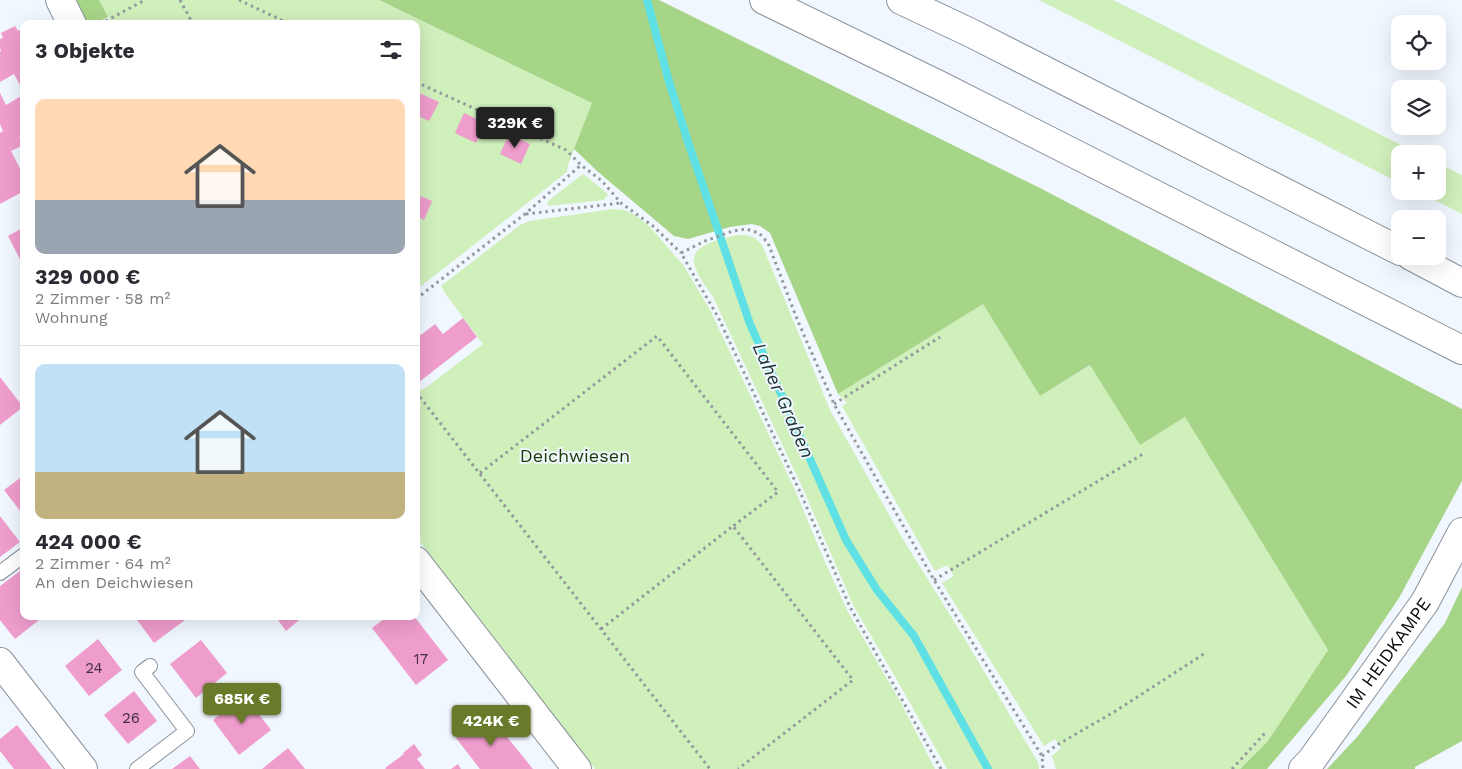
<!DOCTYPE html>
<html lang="de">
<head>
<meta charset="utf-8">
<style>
  :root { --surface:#fff; --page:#f2f2f3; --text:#2b2b33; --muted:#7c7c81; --line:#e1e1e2; --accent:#697b2a }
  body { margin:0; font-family:"Work Sans",sans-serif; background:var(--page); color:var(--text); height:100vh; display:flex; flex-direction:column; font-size:19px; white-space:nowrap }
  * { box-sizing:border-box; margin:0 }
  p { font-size:16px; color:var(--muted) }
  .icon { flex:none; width:28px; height:28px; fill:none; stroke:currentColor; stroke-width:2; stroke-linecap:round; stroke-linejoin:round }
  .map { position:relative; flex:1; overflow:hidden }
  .details { position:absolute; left:20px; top:20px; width:400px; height:600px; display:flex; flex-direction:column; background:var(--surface); border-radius:10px; box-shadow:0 5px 20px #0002 }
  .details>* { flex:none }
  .fabs { position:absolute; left:1391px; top:15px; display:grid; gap:10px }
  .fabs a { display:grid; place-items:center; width:55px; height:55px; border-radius:10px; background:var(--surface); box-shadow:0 5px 20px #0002; font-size:25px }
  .price { position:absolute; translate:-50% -42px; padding:0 11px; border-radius:5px; background:var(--accent); color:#fff; font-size:16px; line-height:32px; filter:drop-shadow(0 1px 2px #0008) }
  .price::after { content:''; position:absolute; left:50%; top:30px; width:15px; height:11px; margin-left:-8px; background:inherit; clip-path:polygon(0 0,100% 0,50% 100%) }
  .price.active { background:#222; color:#fff }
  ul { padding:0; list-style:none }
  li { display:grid; align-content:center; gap:10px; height:265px; padding:0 15px }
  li+li { border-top:1px solid var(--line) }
  li span { display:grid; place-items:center; height:155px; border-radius:10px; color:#555 }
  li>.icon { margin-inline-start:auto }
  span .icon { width:90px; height:90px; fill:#fffc; stroke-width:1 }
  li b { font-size:21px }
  h2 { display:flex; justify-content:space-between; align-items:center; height:60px; padding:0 15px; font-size:21px }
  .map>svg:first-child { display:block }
</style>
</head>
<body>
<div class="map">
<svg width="1462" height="769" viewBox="0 0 1462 769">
  <rect width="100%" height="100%" fill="#f1f7fe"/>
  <g fill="#cfefbb">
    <path d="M99,0h280l213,103 -24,62 -1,7 -151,118v-266h-307l2,-2z"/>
    <path d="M1039,0h74l306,154h-19v29z"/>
    <path d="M1438,163l24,12v39l-45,-23h21z"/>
    <path d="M583,174l3,2 22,18 -4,6 -55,6 -2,-2 1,-3z"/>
    <path d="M613,209l11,1 11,5 14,11 35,40 26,44 85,180 30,72 23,50 52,89 35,68h-340l-179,-232v-147l8,-1 59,-45 -36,-48 -6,-10 79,-61 10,-4z"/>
    <path d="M736,235c14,0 19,0 27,12l67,163 71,126 62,100 76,128v5h-92l-46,-82 -48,-82 -49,-114 -91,-194c-6,-9 -15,-20 -18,-31 -8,-21 27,-27 41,-31z"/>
    <path d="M983,304l57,92 51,-31 49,80 45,-28 143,233 -60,91 -28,28h-184l-4,-13 9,-8 -6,-9 -11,7 -102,-163 12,-7 -7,-11 -12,6 -93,-165 5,-3 -9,-9z"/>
  </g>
  <g fill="#a7d588">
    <path d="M72,0h27l9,17 -14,7h-10z"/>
    <path d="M379,0h280l381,188 422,221v72l-63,117 -53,78 -79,93h-27l28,-28 60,-91 -143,-233 -45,28 -50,-80 -50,31 -57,-92 -145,90 -68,-161 -10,-7 -8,-2 -22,3 -42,12 -14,-3 -77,-65 -23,-22 18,-46z"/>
    <path d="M1462,587v154l-47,26v2h-88l30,-32 88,-114z"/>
  </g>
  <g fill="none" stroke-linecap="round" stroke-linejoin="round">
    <path stroke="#5ee0e5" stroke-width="8" d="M647,0l21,78 20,64 62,182 96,216 31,50 37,46 74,133"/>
  </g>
  <g fill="#ef9dcd">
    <path d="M15,26l3,5 6,-4v61l-2,1 -8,-15 -14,8v-30l1,-1 -1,-3v-9l3,-1 -2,-5z"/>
    <path d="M417,92l22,10 -10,19 -13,-6z"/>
    <path d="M0,93l6,12 17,-10 1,2v37l-5,2 5,9 -13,6 13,25v15l-24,13v-71l3,-2 -3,-7z"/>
    <path d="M464,113l21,10 -9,20 -21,-10z"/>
    <path d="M509,134l21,10 -9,20 -21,-10z"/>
    <path d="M416,194l16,7 -8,19 -8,-4z"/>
    <path d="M24,227v40l-16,-31z"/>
    <path d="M463,318l14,19 -58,45 -3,-4v-42l4,-3 1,2 14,-11 8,10z"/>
    <path d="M0,377l23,30 -23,18z"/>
    <path d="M24,475v41l-20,-26z"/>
    <path d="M0,516l20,26 -20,15z"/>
    <path d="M24,568v48h20l-29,23 -15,-19v-34z"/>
    <path d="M134,616h48l3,4 -31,23z"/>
    <path d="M275,616h29l-18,15z"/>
    <path d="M388,616h26l34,44 -32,25 -44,-57z"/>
    <path d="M98,639l24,31 -33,26 -24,-30z"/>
    <path d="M201,640l26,33 -31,25 -26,-34z"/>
    <path d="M134,691l23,30 -29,23 -24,-29z"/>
    <path d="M244,695l27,35 -32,25 -26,-35z"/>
    <path d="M489,713l22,29 22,27h-53l-24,-31z"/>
    <path d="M17,725l23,29 12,15h-38l-14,-18v-12z"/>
    <path d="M414,744l8,11 -5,4 8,10h-39l-1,-1 19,-14 -1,-1z"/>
    <path d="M288,748l17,21h-43z"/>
    <path d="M190,756l10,13h-28z"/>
    <path d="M458,764l3,5h-10z"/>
  </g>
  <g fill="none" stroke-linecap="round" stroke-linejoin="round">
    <defs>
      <g id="lane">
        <path d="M0,573l24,-18"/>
        <path d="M137,769l50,-38 -45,-59 8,-6"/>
      </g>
      <g id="street">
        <path d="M60,0l12,24"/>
        <path d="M416,561l161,208"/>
        <path d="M0,662l83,107"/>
        <path id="s1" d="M1303,769l8,-8 114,-159 37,-70"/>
      </g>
      <g id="highway">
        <path d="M764,0l177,86 521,264"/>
        <path d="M901,0l70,33 429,218"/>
        <path d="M1411,256l51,27"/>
      </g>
    </defs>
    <use href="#lane" stroke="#8a9199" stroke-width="16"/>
    <use href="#street" stroke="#8a9199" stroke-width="30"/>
    <use href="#highway" stroke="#8a9199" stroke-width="30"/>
    <g stroke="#93989d" stroke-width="3" stroke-dasharray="2.5 4" stroke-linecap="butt">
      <path d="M180,0l13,24"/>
      <path d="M239,0l51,24"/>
      <path d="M100,24l45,-24"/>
      <path d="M416,82l150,68 15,15 21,16 19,22 32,23 28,27"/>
      <path d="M526,214l95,-11"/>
      <path d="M416,299l109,-85 56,-49"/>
      <path d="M416,392l294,377"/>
      <path d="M834,404l106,-67"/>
      <path d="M480,473l177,-137 121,156 -45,34"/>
      <path d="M934,580l209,-126"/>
      <path d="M601,629l132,-103 120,154 -115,89"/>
      <path d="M1042,756l15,-11 57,-33 93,-60"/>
      <path d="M941,769l-91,-162 -49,-113 -83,-177 -37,-64 24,-12 28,-10 13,-2 13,4 9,10 29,76 37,85 100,176 108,176 1,13"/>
      <path d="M1232,769l35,-38"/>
    </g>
    <use href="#lane" stroke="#fff" stroke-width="14"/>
    <use href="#street" stroke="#fff" stroke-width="28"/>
    <use href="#highway" stroke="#fff" stroke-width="28"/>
  </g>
  <g text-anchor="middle" stroke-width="4" stroke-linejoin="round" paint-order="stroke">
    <g font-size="15" fill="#42303e">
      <text x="421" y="664">17</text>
      <text x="94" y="673">24</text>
      <text x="131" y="723">26</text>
    </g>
    <g font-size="18" fill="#1c3801" stroke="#f1f7fe">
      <text x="575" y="462">Deichwiesen</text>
    </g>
    <g font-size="18" fill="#090c0f" stroke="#f1f7fe">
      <text dy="6" stroke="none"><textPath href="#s1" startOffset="144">IM HEIDKAMPE</textPath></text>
    </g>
    <g font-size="19" font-style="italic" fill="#1d3434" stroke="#f1f7fe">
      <text transform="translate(784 400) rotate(66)" y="7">Laher Graben</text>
    </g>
  </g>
</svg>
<div class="fabs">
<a><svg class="icon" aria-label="locate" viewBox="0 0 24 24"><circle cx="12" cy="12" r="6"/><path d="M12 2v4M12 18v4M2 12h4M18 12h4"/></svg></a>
<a><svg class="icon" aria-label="layers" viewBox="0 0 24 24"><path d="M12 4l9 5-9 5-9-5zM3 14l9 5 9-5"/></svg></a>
<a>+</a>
<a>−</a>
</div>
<b class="price active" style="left:515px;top:149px">329K €</b>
<b class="price" style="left:242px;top:725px">685K €</b>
<b class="price" style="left:491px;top:747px">424K €</b>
<section class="details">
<h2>3 Objekte<svg class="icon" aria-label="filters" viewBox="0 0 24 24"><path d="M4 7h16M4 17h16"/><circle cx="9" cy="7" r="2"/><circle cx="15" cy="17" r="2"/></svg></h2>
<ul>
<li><span style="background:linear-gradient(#ffd9b3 65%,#9aa5b1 0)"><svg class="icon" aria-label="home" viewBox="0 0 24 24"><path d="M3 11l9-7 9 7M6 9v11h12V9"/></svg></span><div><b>329 000 €</b><p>2 Zimmer · 58 m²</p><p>Wohnung</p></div></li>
<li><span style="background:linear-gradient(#bfe0f5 70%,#c2b280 0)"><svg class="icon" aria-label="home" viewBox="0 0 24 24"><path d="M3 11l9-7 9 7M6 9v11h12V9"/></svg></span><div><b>424 000 €</b><p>2 Zimmer · 64 m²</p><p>An den Deichwiesen</p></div></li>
</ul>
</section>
</div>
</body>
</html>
